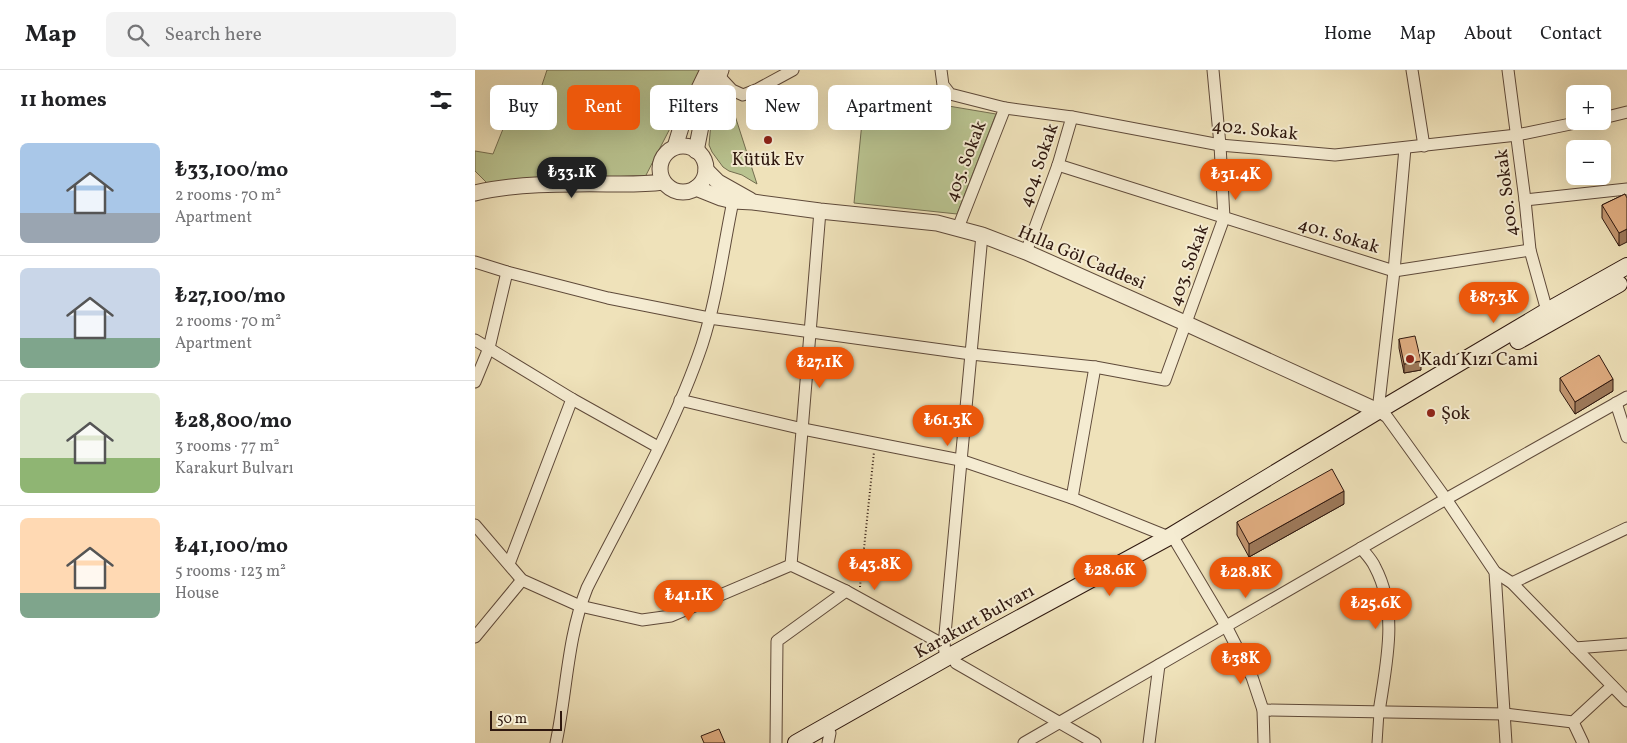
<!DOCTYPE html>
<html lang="en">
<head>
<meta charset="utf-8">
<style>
  :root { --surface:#fff; --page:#f2f2f2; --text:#202124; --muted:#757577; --line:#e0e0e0; --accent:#ea580c }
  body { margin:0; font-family:Vollkorn,serif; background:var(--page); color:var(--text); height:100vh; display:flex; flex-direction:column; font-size:19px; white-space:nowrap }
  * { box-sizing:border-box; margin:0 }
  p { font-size:16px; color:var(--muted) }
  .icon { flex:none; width:28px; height:28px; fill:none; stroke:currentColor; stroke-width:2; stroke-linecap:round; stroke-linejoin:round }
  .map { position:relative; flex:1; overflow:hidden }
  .details { display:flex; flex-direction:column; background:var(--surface); width:475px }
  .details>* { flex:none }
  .top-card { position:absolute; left:15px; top:15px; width:475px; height:45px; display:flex; gap:10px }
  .fabs { position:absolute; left:1091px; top:15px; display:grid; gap:10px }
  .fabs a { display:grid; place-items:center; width:45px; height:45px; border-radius:8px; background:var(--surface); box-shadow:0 5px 20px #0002; font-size:25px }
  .scale { position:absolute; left:15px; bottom:12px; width:72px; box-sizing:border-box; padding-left:5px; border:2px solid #2f180f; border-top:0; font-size:14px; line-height:18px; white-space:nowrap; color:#2f180f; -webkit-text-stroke:4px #f5ecd2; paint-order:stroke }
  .price { position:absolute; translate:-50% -42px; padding:0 11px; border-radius:18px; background:var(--accent); color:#fff; font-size:16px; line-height:32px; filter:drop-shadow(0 1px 2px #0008) }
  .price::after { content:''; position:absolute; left:50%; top:30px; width:15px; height:11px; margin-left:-8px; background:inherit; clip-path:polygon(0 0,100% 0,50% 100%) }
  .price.current { background:#222; color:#fff }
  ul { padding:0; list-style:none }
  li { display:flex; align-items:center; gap:15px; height:125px; padding:0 20px }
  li+li { border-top:1px solid var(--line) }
  li span { display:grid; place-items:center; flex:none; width:140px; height:100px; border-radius:8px; color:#555 }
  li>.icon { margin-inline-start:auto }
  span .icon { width:60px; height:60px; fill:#fffc; stroke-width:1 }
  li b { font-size:21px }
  h2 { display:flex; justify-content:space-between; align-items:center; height:60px; padding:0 20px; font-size:21px }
  .chip { padding:0 18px; border-radius:8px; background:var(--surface); box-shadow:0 5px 20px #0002; font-size:18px; line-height:45px }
  .chip.current { background:var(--accent); color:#fff }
  header { display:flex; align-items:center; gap:30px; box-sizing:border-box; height:70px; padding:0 25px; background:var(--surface); border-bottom:1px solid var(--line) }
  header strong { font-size:24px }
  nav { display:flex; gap:28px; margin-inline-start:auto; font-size:18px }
  .search { width:350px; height:45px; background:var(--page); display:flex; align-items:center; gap:12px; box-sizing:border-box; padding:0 18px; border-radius:8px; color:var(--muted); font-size:19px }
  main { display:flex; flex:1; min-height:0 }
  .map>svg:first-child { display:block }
</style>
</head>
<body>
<header>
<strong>Map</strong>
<div class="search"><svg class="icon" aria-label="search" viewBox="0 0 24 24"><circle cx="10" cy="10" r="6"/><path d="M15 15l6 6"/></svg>Search here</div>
<nav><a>Home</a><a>Map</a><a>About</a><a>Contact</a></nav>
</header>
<main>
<section class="details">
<h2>11 homes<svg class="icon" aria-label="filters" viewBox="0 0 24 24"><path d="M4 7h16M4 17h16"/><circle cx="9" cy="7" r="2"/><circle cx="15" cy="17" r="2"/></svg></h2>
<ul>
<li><span style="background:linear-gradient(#a9c7e8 70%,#9aa5b1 0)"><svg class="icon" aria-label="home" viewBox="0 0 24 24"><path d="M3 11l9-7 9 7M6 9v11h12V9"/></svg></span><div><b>₺33,100/mo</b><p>2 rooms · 70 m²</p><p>Apartment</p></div></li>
<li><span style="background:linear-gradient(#c9d6e8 70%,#7fa58c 0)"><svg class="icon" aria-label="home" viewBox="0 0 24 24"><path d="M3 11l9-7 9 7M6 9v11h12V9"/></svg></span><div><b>₺27,100/mo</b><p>2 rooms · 70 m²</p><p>Apartment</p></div></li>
<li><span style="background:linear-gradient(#dfe7d0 65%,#8fb573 0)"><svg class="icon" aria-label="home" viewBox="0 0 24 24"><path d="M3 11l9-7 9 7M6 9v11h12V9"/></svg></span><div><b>₺28,800/mo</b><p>3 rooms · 77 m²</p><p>Karakurt Bulvarı</p></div></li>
<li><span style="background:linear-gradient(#ffd9b3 75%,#7fa58c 0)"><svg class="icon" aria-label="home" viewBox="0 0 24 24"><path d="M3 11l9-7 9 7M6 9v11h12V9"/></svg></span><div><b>₺41,100/mo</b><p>5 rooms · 123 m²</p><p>House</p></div></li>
</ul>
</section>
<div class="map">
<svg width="1152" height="673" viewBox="0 0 1152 673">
  <rect width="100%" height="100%" fill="#efe2ba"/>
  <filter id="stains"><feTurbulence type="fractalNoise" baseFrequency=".004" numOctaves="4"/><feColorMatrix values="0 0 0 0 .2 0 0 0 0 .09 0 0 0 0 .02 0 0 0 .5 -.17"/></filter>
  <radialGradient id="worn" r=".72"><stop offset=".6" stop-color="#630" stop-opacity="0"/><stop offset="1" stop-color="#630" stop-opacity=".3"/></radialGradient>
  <g fill="#b9c390" stroke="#746e50">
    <path d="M72,0h153l-57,111 -85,-5 -71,7 -12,-12v-20l18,3 20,-50 25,-7z"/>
    <path d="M390,22l131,22 -39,100 -103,-11z"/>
    <path d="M253,24l29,90 -15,-9 -13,-4 -6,-4 -11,-15 -3,-7 2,-22z"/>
  </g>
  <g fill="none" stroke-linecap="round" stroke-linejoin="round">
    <defs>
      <path id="pedestrian" d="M902,673l2,-31"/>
      <g id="minor">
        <path d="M466,0l2,15 7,9 55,14 67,9 148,28 115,10 182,-20 68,-14"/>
        <path d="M937,0l12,76"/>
        <path d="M1033,0l17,130 5,50 17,61"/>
        <path d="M244,6l13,14 11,5 15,-6 35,-19"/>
        <path d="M1128,48l24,-6"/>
        <path d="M930,78l-11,123 -16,140 9,6 59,82 49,73 11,171"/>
        <path d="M583,95l336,106 136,-21"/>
        <path d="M1050,130l102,-11"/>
        <path d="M483,158l47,-120"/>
        <path d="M551,182l32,-87 14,-48"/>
        <path d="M0,192l32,10 101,26 101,20 262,36 124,13 70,13 59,-162 -4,-73 -7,-75"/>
        <path d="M0,270l97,59 86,48"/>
        <path d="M0,312l14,-34 18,-76"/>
        <path d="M205,330l123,29 157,31 112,38 97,39"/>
        <path d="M1141,333l11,34"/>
        <path d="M597,428l23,-131"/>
        <path d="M0,455l47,55 58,26 62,14 29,-4 120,-51 55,26 98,54"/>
        <path d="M701,472l50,84 26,51 11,33 1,33"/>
        <path d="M886,478c5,6 11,12 14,19 24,45 11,97 4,145"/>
        <path d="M34,494l63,-165"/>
        <path d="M316,495l29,-354"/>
        <path d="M1020,502l17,11 115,118"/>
        <path d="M1037,513l115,-55"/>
        <path d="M0,567l47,-57"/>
        <path d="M1100,578l52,-4"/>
        <path d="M470,582l-1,-7 38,-410"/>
        <path d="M481,593l139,80"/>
        <path d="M788,640l242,4 68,8 39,-36"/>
        <path d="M1098,652l10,21"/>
        <path d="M81,673c11,-52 11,-105 31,-155 39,-77 87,-160 115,-243 15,-46 21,-96 31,-144"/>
        <path d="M301,673l1,-102 69,-50"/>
        <path d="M353,673l2,-10"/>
        <path d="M549,673l422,-244 181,-102"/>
        <path d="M674,673l10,-78"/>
      </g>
      <g id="tertiary">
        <circle cx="208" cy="99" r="23"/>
        <path d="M200,77l7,-23 26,-54"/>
        <path d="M221,81l7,-35 18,-46"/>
        <path d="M231,100l12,12 32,18"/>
        <path d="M221,118l25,10 12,3 20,1 67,9 117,12 45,12 44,17 159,71 193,88"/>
        <path d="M0,123c32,-8 67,-9 100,-9 30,-1 59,2 88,-2"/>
      </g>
      <g id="secondary">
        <path d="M1043,271l101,-57"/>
        <path d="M321,673l150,-85 223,-121 209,-126 169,-100 80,-45"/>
      </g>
    </defs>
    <use href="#pedestrian" stroke="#5f4a3a" stroke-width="11"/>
    <use href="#minor" stroke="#5f4a3a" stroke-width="13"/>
    <use href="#tertiary" stroke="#5f4a3a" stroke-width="17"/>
    <use href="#secondary" stroke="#2f180f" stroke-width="18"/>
    <path stroke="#2f180f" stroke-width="2" stroke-dasharray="1 2.5" stroke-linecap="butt" d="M385,517l14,-135"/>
    <use href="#pedestrian" stroke="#f5ecd2" stroke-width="9"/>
    <use href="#minor" stroke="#f5ecd2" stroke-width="11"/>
    <use href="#tertiary" stroke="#f5ecd2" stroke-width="15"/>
    <use href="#secondary" stroke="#f5ecd2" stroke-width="16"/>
  </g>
  <g fill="#c1956f" stroke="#2f180f">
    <path d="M1150,124l-6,52 -17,-28v-13z"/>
    <path d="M924,269l22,31 -17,3 -5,-25z"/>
    <path d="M1085,308l53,13 -38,23 -15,-23z"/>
    <path d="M869,434l-95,53 -12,-22v-13z"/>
  </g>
  <g fill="#9d795a" stroke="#2f180f">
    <path d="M1152,159v13l-8,4v-13z"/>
    <path d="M946,291v9l-17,3v-9z"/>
    <path d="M1138,309v12l-38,23v-12z"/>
    <path d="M869,421v13l-95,53v-13z"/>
  </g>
  <g fill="#e0ad81" stroke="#2f180f">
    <path d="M1150,124l2,4v31l-8,4 -17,-28z"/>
    <path d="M940,266l6,25 -17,3 -5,-25z"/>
    <path d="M1124,285l14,24 -38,23 -15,-24z"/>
    <path d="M857,399l12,22 -95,53 -12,-22z"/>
    <path d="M244,659l6,14h-21l-3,-7z"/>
  </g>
  <g fill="#8f2418" stroke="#f5ecd2" stroke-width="2">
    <circle cx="293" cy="70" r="5"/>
    <circle cx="935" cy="289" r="5"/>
    <circle cx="956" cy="343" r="5"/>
  </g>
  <g text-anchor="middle" stroke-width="4" stroke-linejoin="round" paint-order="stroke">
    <g font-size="18" fill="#2f180f" stroke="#f5ecd2">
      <text transform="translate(780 59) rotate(6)" y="6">402. Sokak</text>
      <text transform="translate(490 91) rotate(-69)" y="6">405. Sokak</text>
      <text transform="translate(563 95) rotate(-71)" y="6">404. Sokak</text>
      <text transform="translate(1031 123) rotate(-97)" y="6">400. Sokak</text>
      <text transform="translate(864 165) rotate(17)" y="6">401. Sokak</text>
      <text transform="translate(607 187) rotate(23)" y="6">Hılla Göl Caddesi</text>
      <text transform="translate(713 195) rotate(-70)" y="6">403. Sokak</text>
      <text transform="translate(499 551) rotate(-29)" y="6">Karakurt Bulvarı</text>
    </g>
    <g font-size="18" fill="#2f180f" stroke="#f5ecd2" text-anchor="start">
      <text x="293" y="95" text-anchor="middle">Kütük Ev</text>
      <text x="945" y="295">Kadı Kızı Cami</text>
      <text x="966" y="349">Şok</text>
    </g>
  </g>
  <rect width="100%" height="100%" filter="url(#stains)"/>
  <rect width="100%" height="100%" fill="url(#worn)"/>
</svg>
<div class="fabs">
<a>+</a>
<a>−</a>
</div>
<div class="scale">50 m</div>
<b class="price current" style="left:97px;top:129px">₺33.1K</b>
<b class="price" style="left:761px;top:131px">₺31.4K</b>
<b class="price" style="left:1019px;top:254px">₺87.3K</b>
<b class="price" style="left:345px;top:319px">₺27.1K</b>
<b class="price" style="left:473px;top:377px">₺61.3K</b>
<b class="price" style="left:400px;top:521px">₺43.8K</b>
<b class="price" style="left:635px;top:527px">₺28.6K</b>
<b class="price" style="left:771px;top:529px">₺28.8K</b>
<b class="price" style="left:214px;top:552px">₺41.1K</b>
<b class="price" style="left:901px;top:560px">₺25.6K</b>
<b class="price" style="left:766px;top:615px">₺38K</b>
<div class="top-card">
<a class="chip">Buy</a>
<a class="chip current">Rent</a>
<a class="chip">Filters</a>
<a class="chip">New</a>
<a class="chip">Apartment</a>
</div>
</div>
</main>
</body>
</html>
